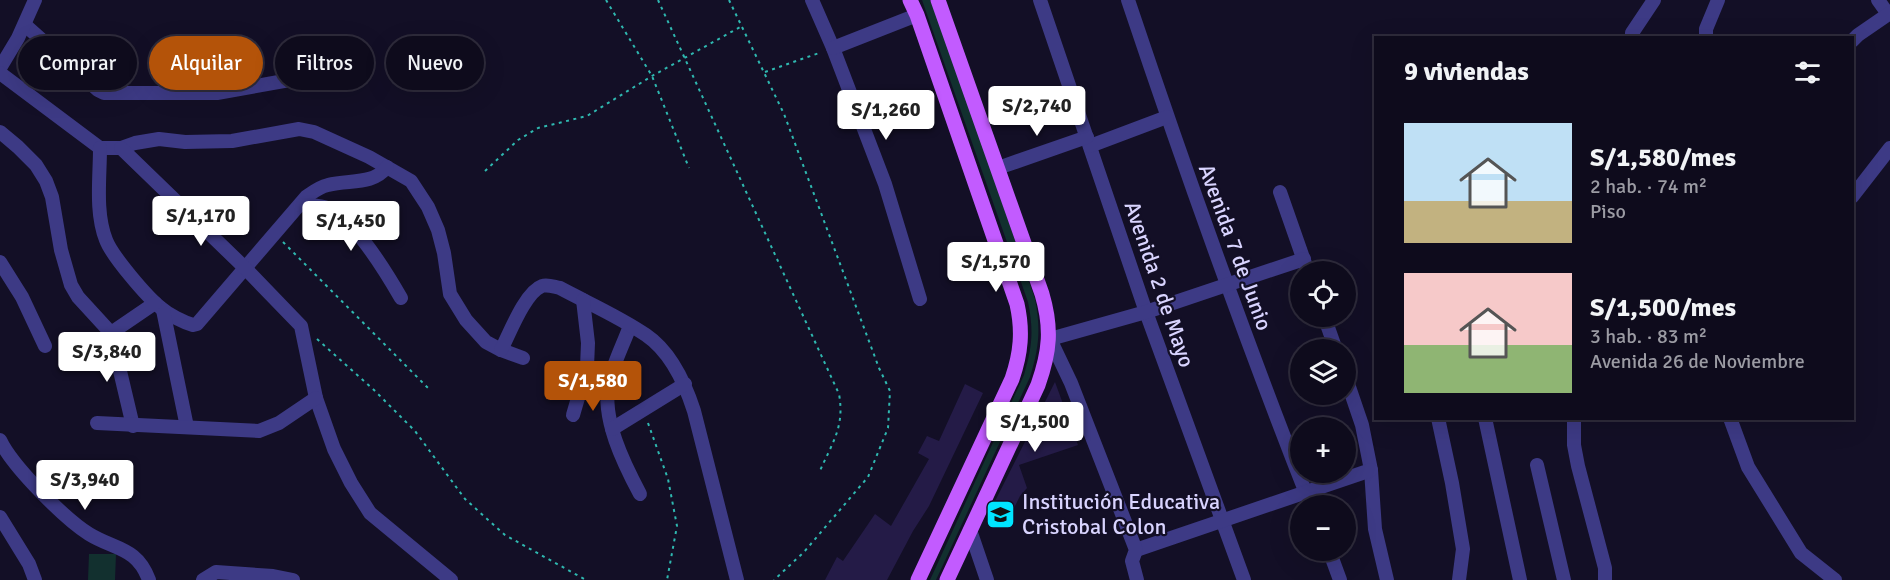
<!DOCTYPE html>
<html lang="es">
<head>
<meta charset="utf-8">
<style>
  :root { --surface:#0e0b1c; --page:#1c1929; --text:#f1f3f6; --muted:#9b9ba3; --line:#2e2b3b; --accent:#b45309 }
  body { margin:0; font-family:Signika,sans-serif; background:var(--page); color:var(--text); height:100vh; display:flex; flex-direction:column; font-size:22px; white-space:nowrap }
  * { box-sizing:border-box; margin:0 }
  p { font-size:20px; color:var(--muted) }
  .icon { flex:none; width:33px; height:33px; fill:none; stroke:currentColor; stroke-width:2; stroke-linecap:round; stroke-linejoin:round }
  .map { position:relative; flex:1; overflow:hidden }
  .panel { position:absolute; left:1374px; top:36px; width:480px; height:384px; display:flex; flex-direction:column; background:var(--surface); border-radius:0px; box-shadow:0 6px 24px #0002,0 0 0 2px var(--line) }
  .panel>* { flex:none }
  .hud { position:absolute; left:18px; top:36px; width:570px; height:54px; display:flex; gap:12px }
  .controls { position:absolute; left:1290px; top:261px; display:grid; gap:12px }
  .controls a { display:grid; place-items:center; width:66px; height:66px; border-radius:50%; background:var(--surface); box-shadow:0 6px 24px #0002,0 0 0 2px var(--line); font-size:30px }
  .price { position:absolute; translate:-50% -51px; padding:0 14px; border-radius:6px; background:#fff; color:#222; font-size:20px; line-height:39px; filter:drop-shadow(0 2px 3px #0008) }
  .price::after { content:''; position:absolute; left:50%; top:36px; width:18px; height:14px; margin-left:-9px; background:inherit; clip-path:polygon(0 0,100% 0,50% 100%) }
  .price.selected { background:var(--accent); color:#fff }
  ul { padding:0; list-style:none }
  li { display:flex; align-items:center; gap:18px; height:150px; padding:0 30px }
  li span { display:grid; place-items:center; flex:none; width:168px; height:120px; border-radius:0px; color:#555 }
  li>.icon { margin-inline-start:auto }
  span .icon { width:72px; height:72px; fill:#fffc; stroke-width:1 }
  li b { font-size:26px }
  h2 { display:flex; justify-content:space-between; align-items:center; height:72px; padding:0 30px; font-size:26px }
  .pill { padding:0 21px; border-radius:27px; background:var(--surface); box-shadow:0 6px 24px #0002,0 0 0 2px var(--line); font-size:21px; line-height:54px }
  .pill.selected { background:var(--accent); color:#fff }
  .map>svg:first-child { display:block }
</style>
</head>
<body>
<div class="map">
<svg width="1890" height="580" viewBox="0 0 1890 580">
  <rect width="100%" height="100%" fill="#130f26"/>
  <g fill="#12302f">
    <path d="M922,0h8l16,39 89,260c6,30 4,49 -5,78l-94,203h-6l94,-205c8,-28 10,-44 4,-73z"/>
    <path d="M89,554h27l-1,26h-27z"/>
  </g>
  <g fill="#241b47">
    <path d="M1055,382l23,63 -59,20 8,23 -7,8 -15,30 -18,-9z"/>
    <path d="M965,384l18,9 -54,113 -16,25 -26,49h-62l12,-23 6,4 32,-47 16,12 38,-67 -11,-6 9,-17 12,5z"/>
  </g>
  <g fill="none" stroke-linecap="round" stroke-linejoin="round">
    <g stroke="#2fb8b0" stroke-width="2" stroke-dasharray="3 4.5" stroke-linecap="butt">
      <path d="M606,0l46,76 37,92"/>
      <path d="M658,0l181,394c6,33 -7,49 -20,79"/>
      <path d="M729,0l55,114 95,254 11,23 -2,37 -20,49 -64,75 -30,28"/>
      <path d="M765,72l54,-19"/>
      <path d="M485,171l33,-31 20,-12 49,-12 65,-40 90,-50"/>
      <path d="M283,242l147,148"/>
      <path d="M317,339l57,51 41,41 50,68 40,36 81,45"/>
      <path d="M648,423l20,56 9,47 -10,54"/>
    </g>
    <g stroke="#3d3a85" stroke-width="14">
      <path d="M812,0l21,48 52,136 35,115"/>
      <path d="M1040,0l106,312 98,268"/>
      <path d="M1128,0c57,170 117,339 183,506"/>
      <path d="M1878,0l10,14"/>
      <path d="M25,25l73,65 6,3h113l95,-17"/>
      <path d="M1632,33l22,-33"/>
      <path d="M1706,38v-9l12,-29"/>
      <path d="M1852,41l6,-6 32,-22"/>
      <path d="M833,48l84,-33"/>
      <path d="M0,68l18,-30 17,-38"/>
      <path d="M0,73l100,75"/>
      <path d="M0,132l18,15 18,18 10,16 6,16 9,53 10,35 7,12 33,36 22,93"/>
      <path d="M1090,146l77,-29"/>
      <path d="M100,148h21l14,-5 24,-4 26,3 47,-1 67,-12 15,3 55,25 42,24 17,26 10,23 6,23 6,41 16,26 20,22 15,8 22,8"/>
      <path d="M100,148c0,30 -5,64 6,92 6,16 41,57 55,68 8,7 22,14 32,17l4,-1 109,-127c7,-5 13,-10 22,-12 21,-6 44,1 59,-18"/>
      <path d="M121,148l124,120 56,58 15,72 18,51 17,34 19,30 81,67"/>
      <path d="M998,168l89,-31"/>
      <path d="M1280,192l28,80"/>
      <path d="M1852,197l38,-49"/>
      <path d="M300,205c11,0 22,0 32,5 25,15 54,62 69,88"/>
      <path d="M0,262l22,35 23,49"/>
      <path d="M163,310l24,117"/>
      <path d="M1324,316l12,34"/>
      <path d="M630,326c-7,19 -17,38 -21,57 -8,35 15,81 31,111"/>
      <path d="M111,333l44,-30"/>
      <path d="M501,350c8,-15 24,-58 41,-64 6,-2 12,1 18,2 28,15 60,29 86,47 25,17 39,48 48,76l43,169"/>
      <path d="M1346,378l16,47 9,45 4,59 12,51"/>
      <path d="M573,415l14,-48 1,-24 -5,-43"/>
      <path d="M1438,418l14,65 11,66 -4,31"/>
      <path d="M1485,418l35,162"/>
      <path d="M1574,418v27l4,21 27,102v12"/>
      <path d="M1730,418l18,49 53,86 34,27"/>
      <path d="M97,423l162,8 20,-8 37,-25"/>
      <path d="M612,429l73,-45"/>
      <path d="M0,440c12,26 65,79 89,94 26,16 48,13 60,46"/>
      <path d="M1537,465l27,115"/>
      <path d="M0,517l29,47 6,16"/>
      <path d="M970,530l17,50"/>
      <path d="M1136,550l235,-80"/>
      <path d="M1329,550l11,30"/>
      <path d="M203,580l13,-8 57,4 20,4"/>
      <path d="M1137,580l-5,-19 4,-11 -65,-167 -21,-44 96,-27 158,-53"/>
    </g>
    <g stroke="#c25bff" stroke-width="15">
      <path d="M910,0l7,15 100,289c6,27 4,49 -5,75l-94,201"/>
      <path d="M938,0l104,294c10,34 8,57 -4,91l-91,195"/>
    </g>
  </g>
  <defs>
    <symbol id="school-square" viewBox="-11 -11 22 22"><rect x="-9" y="-9" width="18" height="18" rx="4" fill="#00e5ff" stroke="#130f26"/><path d="M0-5L7-2L0 1L-7-2ZM-4 1L0 2.5L4 1V4Q0 6-4 4Z" fill="#111"/></symbol>
  </defs>
  <g fill-rule="evenodd">
    <use href="#school-square" x="984" y="498" width="33" height="33"/>
  </g>
  <g text-anchor="middle" stroke-width="4.5" stroke-linejoin="round" paint-order="stroke">
    <g font-size="22" fill="#d9d4ff" stroke="#130f26">
      <text transform="translate(1236 247) rotate(70)" y="8">Avenida 7 de Junio</text>
      <text transform="translate(1160 284) rotate(71)" y="8">Avenida 2 de Mayo</text>
    </g>
    <g font-size="22" fill="#d9d4ff" stroke="#130f26" text-anchor="start">
      <text x="1022" y="509">Institución Educativa<tspan x="1022" dy="25">Cristobal Colon</tspan></text>
    </g>
  </g>
</svg>
<div class="controls">
<a><svg class="icon" aria-label="locate" viewBox="0 0 24 24"><circle cx="12" cy="12" r="6"/><path d="M12 2v4M12 18v4M2 12h4M18 12h4"/></svg></a>
<a><svg class="icon" aria-label="layers" viewBox="0 0 24 24"><path d="M12 4l9 5-9 5-9-5zM3 14l9 5 9-5"/></svg></a>
<a>+</a>
<a>−</a>
</div>
<b class="price" style="left:1037px;top:137px">S/2,740</b>
<b class="price" style="left:886px;top:141px">S/1,260</b>
<b class="price" style="left:201px;top:247px">S/1,170</b>
<b class="price" style="left:351px;top:252px">S/1,450</b>
<b class="price" style="left:996px;top:293px">S/1,570</b>
<b class="price" style="left:107px;top:383px">S/3,840</b>
<b class="price selected" style="left:593px;top:412px">S/1,580</b>
<b class="price" style="left:1035px;top:453px">S/1,500</b>
<b class="price" style="left:85px;top:511px">S/3,940</b>
<div class="hud">
<a class="pill">Comprar</a>
<a class="pill selected">Alquilar</a>
<a class="pill">Filtros</a>
<a class="pill">Nuevo</a>
</div>
<section class="panel">
<h2>9 viviendas<svg class="icon" aria-label="filters" viewBox="0 0 24 24"><path d="M4 7h16M4 17h16"/><circle cx="9" cy="7" r="2"/><circle cx="15" cy="17" r="2"/></svg></h2>
<ul>
<li><span style="background:linear-gradient(#bfe0f5 65%,#c2b280 0)"><svg class="icon" aria-label="home" viewBox="0 0 24 24"><path d="M3 11l9-7 9 7M6 9v11h12V9"/></svg></span><div><b>S/1,580/mes</b><p>2 hab. · 74 m²</p><p>Piso</p></div></li>
<li><span style="background:linear-gradient(#f6c9c9 60%,#8fb573 0)"><svg class="icon" aria-label="home" viewBox="0 0 24 24"><path d="M3 11l9-7 9 7M6 9v11h12V9"/></svg></span><div><b>S/1,500/mes</b><p>3 hab. · 83 m²</p><p>Avenida 26 de Noviembre</p></div></li>
</ul>
</section>
</div>
</body>
</html>
